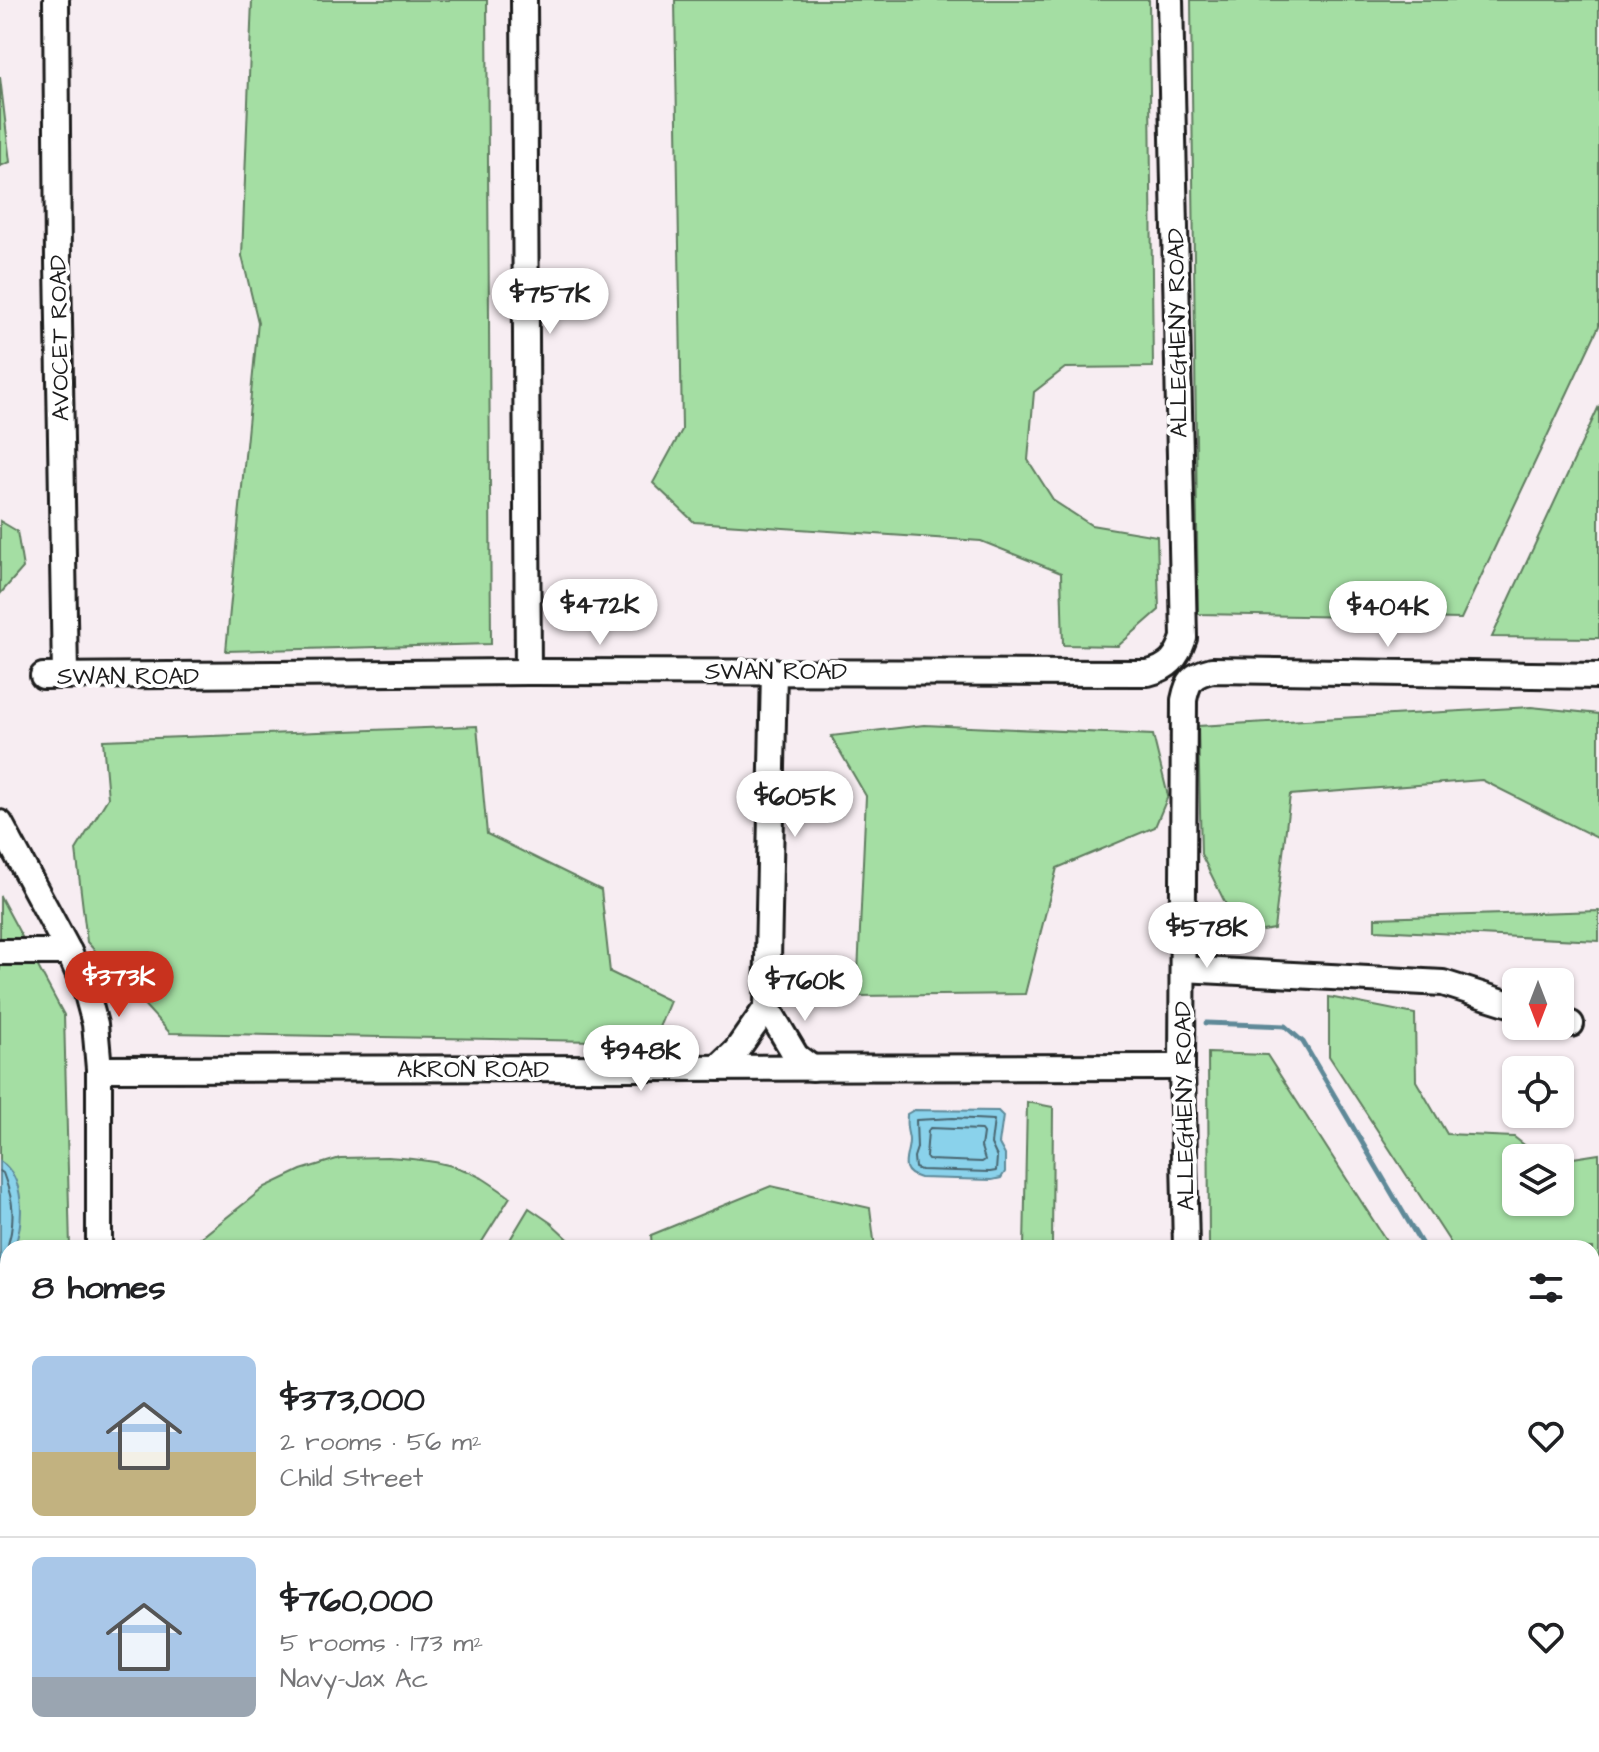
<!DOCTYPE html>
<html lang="en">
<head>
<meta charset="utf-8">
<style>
  :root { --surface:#fff; --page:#f6f6f6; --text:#202124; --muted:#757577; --line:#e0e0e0; --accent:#c8321e }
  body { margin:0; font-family:"Architects Daughter",sans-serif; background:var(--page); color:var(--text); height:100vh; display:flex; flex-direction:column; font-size:30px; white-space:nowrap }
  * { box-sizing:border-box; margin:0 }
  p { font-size:26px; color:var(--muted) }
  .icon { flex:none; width:44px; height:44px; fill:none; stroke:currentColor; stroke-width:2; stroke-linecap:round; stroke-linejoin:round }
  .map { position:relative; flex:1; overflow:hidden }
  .sheet { position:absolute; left:0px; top:1240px; width:1600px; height:512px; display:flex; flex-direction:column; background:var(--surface); border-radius:24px 24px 0 0; box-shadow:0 2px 6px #0004 }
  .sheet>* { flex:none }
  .needle { width:52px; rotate:180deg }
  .controls { position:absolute; left:1502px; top:968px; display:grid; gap:16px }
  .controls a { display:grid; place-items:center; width:72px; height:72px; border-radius:12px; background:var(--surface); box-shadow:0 2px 6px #0004; font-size:40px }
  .price { position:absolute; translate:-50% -68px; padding:0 18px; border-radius:28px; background:#fff; color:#222; font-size:26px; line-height:52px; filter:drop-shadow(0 2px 4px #0008) }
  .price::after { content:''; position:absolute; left:50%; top:48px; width:24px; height:18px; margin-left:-12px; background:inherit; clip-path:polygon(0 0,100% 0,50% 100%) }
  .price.selected { background:var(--accent); color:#fff }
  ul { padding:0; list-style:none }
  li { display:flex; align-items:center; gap:24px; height:200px; padding:0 32px }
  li+li { border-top:2px solid var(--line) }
  li span { display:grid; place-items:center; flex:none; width:224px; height:160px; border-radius:12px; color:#555 }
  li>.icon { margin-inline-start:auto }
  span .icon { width:96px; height:96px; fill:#fffc; stroke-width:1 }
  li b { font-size:34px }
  h2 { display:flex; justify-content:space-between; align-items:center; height:96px; padding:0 32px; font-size:34px }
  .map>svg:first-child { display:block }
</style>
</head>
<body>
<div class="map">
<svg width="1599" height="1752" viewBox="0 0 1599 1752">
  <rect width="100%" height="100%" fill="#f7edf2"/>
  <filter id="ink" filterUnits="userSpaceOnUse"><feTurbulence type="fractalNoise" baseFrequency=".0125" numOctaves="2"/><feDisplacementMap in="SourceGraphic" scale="16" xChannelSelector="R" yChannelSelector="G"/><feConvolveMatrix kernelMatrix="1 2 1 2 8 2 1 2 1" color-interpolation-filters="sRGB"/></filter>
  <g filter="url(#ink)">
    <g fill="#a4dea3" stroke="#607d60" stroke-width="2">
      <path d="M252,0h235l4,644 -265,7 32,-329 -16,-66z"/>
      <path d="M675,0h474l4,367 -88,1 -31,24 -6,68 26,41 37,24 66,11 2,74 -41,36 -55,-1 -2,-72 -80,-32 -287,-19 -41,-39 29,-53z"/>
      <path d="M1191,0h408v326l-138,293 -263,-5z"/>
      <path d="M0,77l10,85 -10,4z"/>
      <path d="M1599,406v232l-107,-1z"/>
      <path d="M0,521l17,10 6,37 -23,26z"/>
      <path d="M1531,707l68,7v125l-117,-59 -192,15 -16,134 -33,6 -40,-81 -3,-128z"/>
      <path d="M924,725l229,10 15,61 -13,31 -98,41 -32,126 -168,2 9,-200 -35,-60z"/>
      <path d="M477,726l10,108 114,56 9,82 60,29 -17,41 -483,-9 -83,-91 -11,-92 32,-52 -5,-58z"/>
      <path d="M0,896l64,119 6,233h-62v496h74v8h-82z"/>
      <path d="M1599,911v30l-224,-11v-12z"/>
      <path d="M1329,997l86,17 1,67 31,53 67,3 27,21h-25v44h44v-42l39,-6v395l-7,-11v-290h-138l-125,-192z"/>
      <path d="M1208,1053l59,2 124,193h-182z"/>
      <path d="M1027,1102l26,5 -1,141h-28z"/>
      <path d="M387,1157c34,2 65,5 95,21 10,6 19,13 28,19l-32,51h-284l3,-7 68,-54 36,-17 39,-12z"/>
      <path d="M771,1186l99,22 5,40h-223l-1,-13z"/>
      <path d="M529,1208l22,15 27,25h-73z"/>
    </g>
    <g fill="#8ad2eb" stroke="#5e8998" stroke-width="2">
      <path d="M914,1110l84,1 5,5 -4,28 6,11v17l-4,6 -9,2 -72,-2c-24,-7 -11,-21 -11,-38 0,-4 -2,-8 -2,-13 -1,-4 0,-9 0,-13z"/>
      <path d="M0,1161c26,17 24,61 14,87h-6v42l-8,16z"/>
    </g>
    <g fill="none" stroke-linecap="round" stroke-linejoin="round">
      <g stroke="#48656f" stroke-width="2">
        <path d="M953,1118l41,2 -3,24 6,13 -1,14 -6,1 -69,-2 -6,-2 -1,-11 3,-9 -1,-28z"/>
        <path d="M930,1128l51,2 2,3 -2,14 4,13 -3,2 -54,-2 -2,-3 2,-26z"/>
        <path d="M0,1171l3,2c8,22 12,35 8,59 -1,7 -4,11 -3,19"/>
      </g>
      <g stroke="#5e8998" stroke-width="5">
        <path d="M1206,1023l79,3 18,16 121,206"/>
        <path d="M1592,1589l7,8"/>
      </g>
      <defs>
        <g id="minor">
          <path d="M56,0l2,262 7,414"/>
          <path d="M524,0l4,672"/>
          <path d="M774,671l-7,336 29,49 16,12"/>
          <path d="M43,676l485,-4 620,1c21,-5 29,-15 36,-35l-14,-638"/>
          <path d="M0,823l69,129 17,38 9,34 4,45v179"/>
          <path d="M0,952h69"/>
          <path d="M1183,969l260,14 73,23"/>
          <path d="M1560,1020l11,4"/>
          <path d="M718,1068l18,-17 31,-44"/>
          <path d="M99,1069l1083,-2"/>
          <path d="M1186,1248l-4,-181 2,-367c4,-20 8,-25 28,-30l387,6"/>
          <path d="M1592,1621l7,-1"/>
          <path d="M1592,1638l7,-1"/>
          <path d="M100,1744v8"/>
          <path d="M741,1744v8"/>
          <path d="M1193,1744v8"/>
        </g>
      </defs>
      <use href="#minor" stroke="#1c1c1c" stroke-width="30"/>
      <use href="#minor" stroke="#fff" stroke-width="24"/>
    </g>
  </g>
  <g text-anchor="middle" stroke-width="8" stroke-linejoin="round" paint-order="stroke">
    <g font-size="24" fill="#1c1c1c" stroke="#fff">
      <text transform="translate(1177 333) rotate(-91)" y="8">ALLEGHENY ROAD</text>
      <text transform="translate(59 338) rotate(-91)" y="8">AVOCET ROAD</text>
      <text x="776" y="679">SWAN ROAD</text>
      <text x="128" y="684">SWAN ROAD</text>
      <text x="473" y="1077">AKRON ROAD</text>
      <text transform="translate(1184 1106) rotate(-91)" y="8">ALLEGHENY ROAD</text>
    </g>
  </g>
</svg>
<div class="controls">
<a><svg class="needle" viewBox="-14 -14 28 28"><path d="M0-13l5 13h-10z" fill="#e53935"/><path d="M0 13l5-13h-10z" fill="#757577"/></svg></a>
<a><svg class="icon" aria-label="locate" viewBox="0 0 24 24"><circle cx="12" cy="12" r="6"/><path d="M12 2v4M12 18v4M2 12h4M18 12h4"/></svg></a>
<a><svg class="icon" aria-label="layers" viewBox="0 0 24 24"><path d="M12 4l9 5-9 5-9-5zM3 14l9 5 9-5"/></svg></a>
</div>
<b class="price" style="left:550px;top:336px">$757K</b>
<b class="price" style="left:600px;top:647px">$472K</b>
<b class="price" style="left:1388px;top:649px">$404K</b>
<b class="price" style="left:795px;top:839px">$605K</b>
<b class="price" style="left:1207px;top:970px">$578K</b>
<b class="price selected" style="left:119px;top:1019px">$373K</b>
<b class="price" style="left:805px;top:1023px">$760K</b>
<b class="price" style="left:641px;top:1093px">$948K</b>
<section class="sheet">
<h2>8 homes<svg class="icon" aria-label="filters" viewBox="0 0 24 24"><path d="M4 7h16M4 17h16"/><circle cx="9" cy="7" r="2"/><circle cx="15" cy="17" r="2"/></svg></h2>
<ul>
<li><span style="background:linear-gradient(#a9c7e8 60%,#c2b280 0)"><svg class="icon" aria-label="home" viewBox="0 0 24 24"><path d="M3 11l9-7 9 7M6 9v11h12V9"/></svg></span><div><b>$373,000</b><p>2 rooms · 56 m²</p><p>Child Street</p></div><svg class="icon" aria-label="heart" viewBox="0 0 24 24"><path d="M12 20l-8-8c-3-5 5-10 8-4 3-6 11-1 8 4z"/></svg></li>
<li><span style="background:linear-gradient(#a9c7e8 75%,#9aa5b1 0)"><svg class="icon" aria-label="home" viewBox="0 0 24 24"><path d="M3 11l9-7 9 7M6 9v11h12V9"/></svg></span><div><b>$760,000</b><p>5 rooms · 173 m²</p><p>Navy-Jax Ac</p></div><svg class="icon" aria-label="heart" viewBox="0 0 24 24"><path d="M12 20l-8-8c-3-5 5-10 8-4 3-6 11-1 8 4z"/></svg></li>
</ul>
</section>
</div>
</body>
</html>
